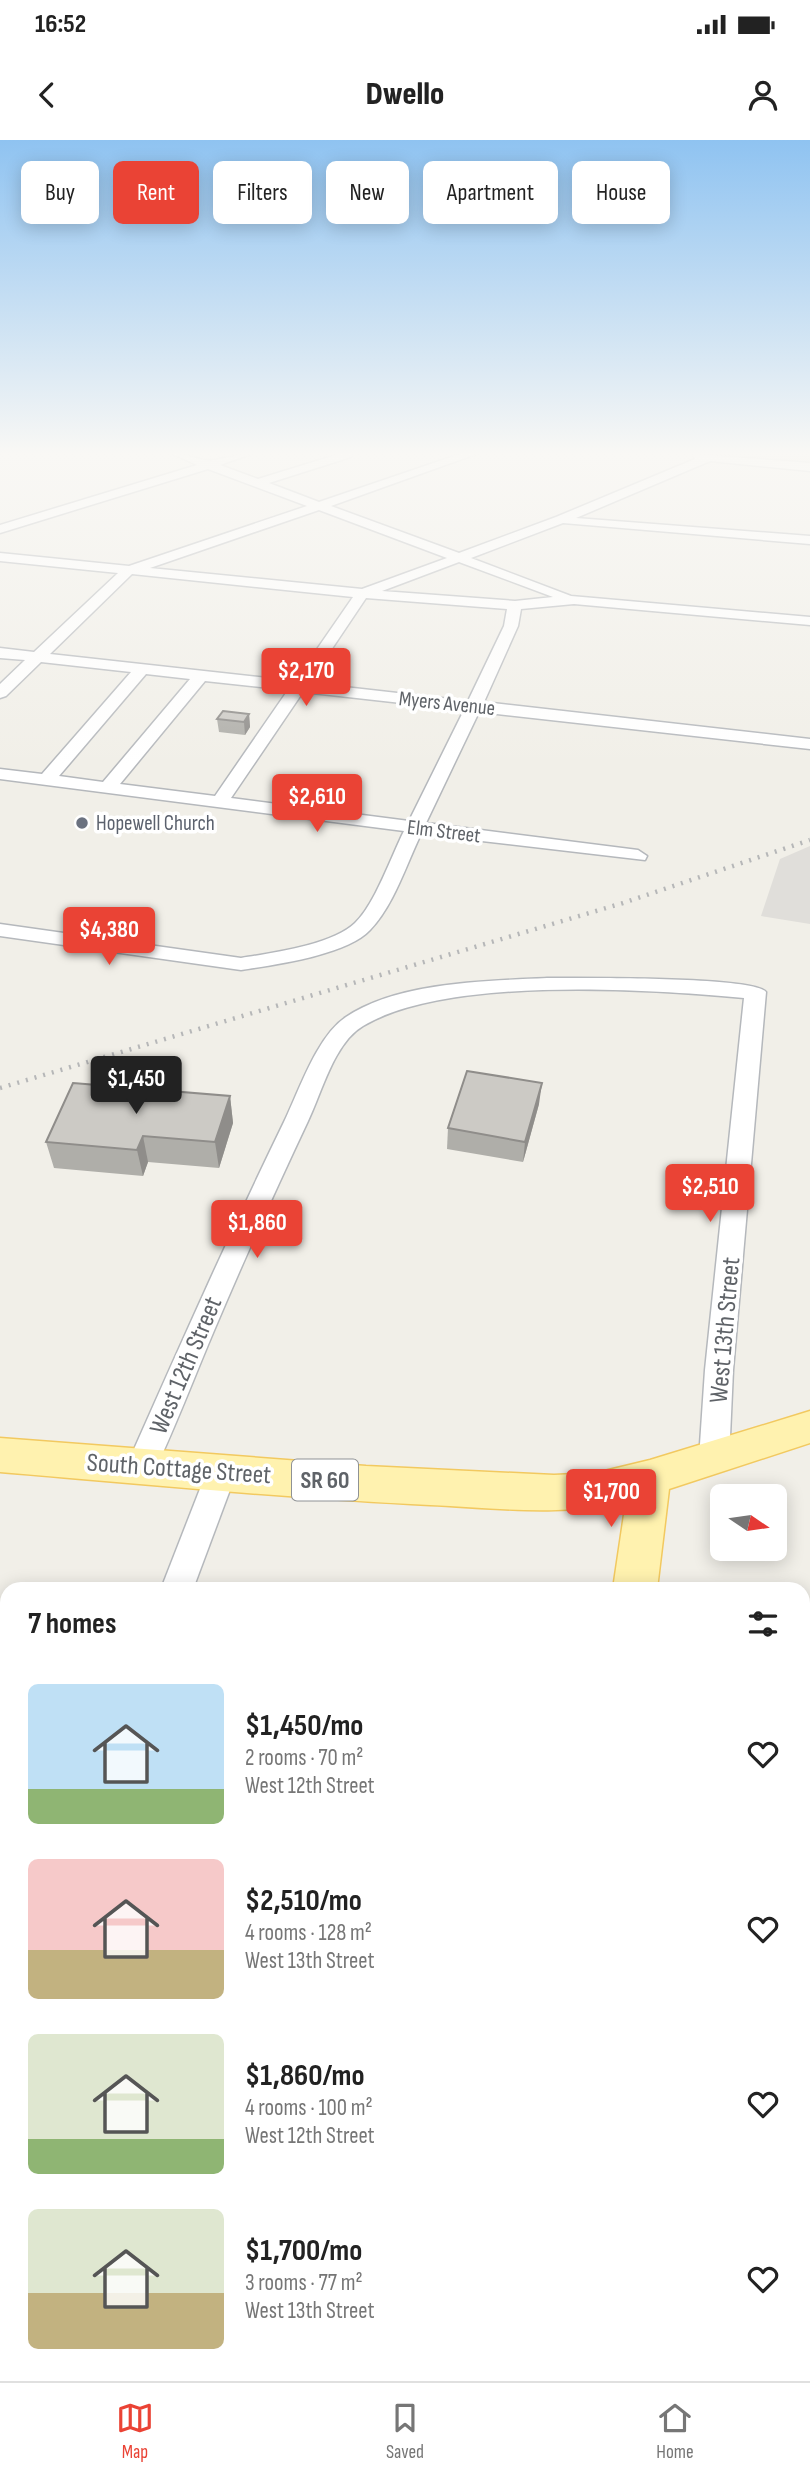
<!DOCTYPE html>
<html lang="en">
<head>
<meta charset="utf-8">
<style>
  :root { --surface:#fff; --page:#f6f6f6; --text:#222; --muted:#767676; --line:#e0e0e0; --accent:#ea4335 }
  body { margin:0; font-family:"Sofia Sans Condensed",sans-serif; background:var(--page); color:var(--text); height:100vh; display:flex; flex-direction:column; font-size:26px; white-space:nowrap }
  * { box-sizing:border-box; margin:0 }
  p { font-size:23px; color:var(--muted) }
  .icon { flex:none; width:38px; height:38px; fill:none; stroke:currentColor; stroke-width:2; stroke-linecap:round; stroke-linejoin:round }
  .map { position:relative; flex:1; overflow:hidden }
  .panel { position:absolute; left:0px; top:1442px; width:810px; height:800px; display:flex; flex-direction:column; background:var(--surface); border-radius:21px 21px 0 0; box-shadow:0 4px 18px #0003 }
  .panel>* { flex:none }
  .guide { position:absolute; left:21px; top:21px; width:768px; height:63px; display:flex; gap:14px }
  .needle { width:46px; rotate:103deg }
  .tools { position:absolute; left:710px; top:1344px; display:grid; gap:14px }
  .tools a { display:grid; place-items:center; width:77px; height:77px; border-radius:10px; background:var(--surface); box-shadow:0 4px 18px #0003; font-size:35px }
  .price { position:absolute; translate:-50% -60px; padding:0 16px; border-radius:7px; background:var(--accent); color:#fff; font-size:23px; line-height:46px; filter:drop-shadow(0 2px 4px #0008) }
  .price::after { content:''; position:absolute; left:50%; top:42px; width:21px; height:16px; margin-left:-10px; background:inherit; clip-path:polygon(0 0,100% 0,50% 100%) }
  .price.on { background:#222; color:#fff }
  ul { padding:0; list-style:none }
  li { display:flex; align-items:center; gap:21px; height:175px; padding:0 28px }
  li span { display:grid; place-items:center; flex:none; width:196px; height:140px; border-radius:10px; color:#555 }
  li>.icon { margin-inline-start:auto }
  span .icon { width:84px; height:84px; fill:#fffc; stroke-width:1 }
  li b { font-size:30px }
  h2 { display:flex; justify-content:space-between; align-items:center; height:84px; padding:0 28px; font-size:30px }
  .pill { padding:0 24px; border-radius:10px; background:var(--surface); box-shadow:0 4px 18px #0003; font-size:24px; line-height:63px }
  .pill.on { background:var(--accent); color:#fff }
  .status { display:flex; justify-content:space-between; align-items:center; height:49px; padding:0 35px; background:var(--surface); direction:ltr }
  .status svg { height:19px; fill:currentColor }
  header { display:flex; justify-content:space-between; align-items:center; height:91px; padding:0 28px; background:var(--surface); font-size:32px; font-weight:800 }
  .tab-bar { display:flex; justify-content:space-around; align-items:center; height:98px; border-top:2px solid var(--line); background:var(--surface); font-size:19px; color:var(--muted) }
  .tab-bar a { display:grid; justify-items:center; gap:4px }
  .tab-bar .on { color:var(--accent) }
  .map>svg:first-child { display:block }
</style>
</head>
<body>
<div class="status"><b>16:52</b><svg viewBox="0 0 49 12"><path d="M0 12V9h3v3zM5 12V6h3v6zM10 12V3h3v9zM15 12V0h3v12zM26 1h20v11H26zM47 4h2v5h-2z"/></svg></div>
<header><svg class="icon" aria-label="back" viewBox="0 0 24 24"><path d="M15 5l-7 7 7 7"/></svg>Dwello<svg class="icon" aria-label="person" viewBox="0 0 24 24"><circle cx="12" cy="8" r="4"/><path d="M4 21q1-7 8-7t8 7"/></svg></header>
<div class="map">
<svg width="810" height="2241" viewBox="0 0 810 2241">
  <rect width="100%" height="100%" fill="#f1efe8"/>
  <path fill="#e0deda" d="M810,706v78l-49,-8 19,-57z"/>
  <path fill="#e1ded6" d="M724,314h86v11l-90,-7z"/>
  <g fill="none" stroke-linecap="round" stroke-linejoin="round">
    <defs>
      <g id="minor">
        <path d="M173,314c14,-1 28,8 39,6 13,-1 24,-6 39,-6l-31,11 38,14 81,-25h13l-1,3 -82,26 50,19 141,-48h16l-145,52 128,47 97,-36 139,-58 -2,-5 117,9v8l-100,-10 -134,57 234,18v8l-247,-21 -92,35 100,38 239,21v8l-236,-21 -53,5 -3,17 -34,76 326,37v10l-331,-37 -53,111 212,27 9,6 -2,4 -224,-26c-15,31 -27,71 -51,96 -23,25 -96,35 -129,40l-241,-34v-12l241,34c31,-5 91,-13 114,-35 20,-19 36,-66 49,-92l-404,-52v-10l42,5 89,-102 -90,-10 -35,34 -6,2v-14l25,-24 -25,-2v-10l34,4 84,-79 -118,-12v-8l129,13 178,-60 -99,-37 -208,64v-8l197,-60zM319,370l128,48 -85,31 -212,-21zM459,422l94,35 -38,4 -133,-10zM132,434l221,23 -58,84 -245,-27zM366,458l141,11 -3,17 -36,75 -159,-18zM146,534l44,5 -87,103 -44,-6zM205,541l83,9 -73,106 -95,-12zM303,552l161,18 -55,111 -178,-23z"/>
        <path d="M547,838c29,0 208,-2 219,14l-33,378 -4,89 -4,9 -11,4 -11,-4 -4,-9 6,-89 39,-372c-98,-9 -297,-22 -381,28 -29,17 -41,66 -55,95 -33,70 -65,141 -95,212 -20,47 -38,95 -60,141l-11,4 -11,-4 -4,-9c51,-115 102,-230 157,-343 15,-31 33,-86 62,-105 52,-35 140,-36 201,-39z"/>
        <path d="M222,1318l11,4 4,9 -44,118h-32l46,-118 4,-9z"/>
        <path d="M7,1826v52l-7,3v-52z"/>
      </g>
      <g id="major">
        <path d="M810,1271v32l-141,46 -12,100h-44l13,-88c-64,16 -130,7 -196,4 -143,-7 -287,-21 -430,-33v-34l366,28 188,9 42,-2 54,-13z"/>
        <rect x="496" y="2235" width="62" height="6"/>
      </g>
    </defs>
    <use href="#minor" stroke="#b5b8bc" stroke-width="3"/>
    <use href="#major" stroke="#f2c960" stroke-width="3"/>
    <use href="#minor" fill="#fff" fill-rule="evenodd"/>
    <use href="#major" fill="#fff2af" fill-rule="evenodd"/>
    <path stroke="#b6b7b8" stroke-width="4.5" stroke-dasharray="2 7" stroke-linecap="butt" d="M0,948l623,-185 187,-63"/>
  </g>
  <g fill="#afaea9">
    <path d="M249,574l1,13 -5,8 -26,-3 -2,-13z"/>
    <path d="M230,956l3,27 -14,45 -71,-6 -5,14 -89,-8 -8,-26z"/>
    <path d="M539,964l-16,58 -76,-13 1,-21z"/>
  </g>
  <g fill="#8f8d8a">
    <path d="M249,574l1,13 -5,8 -1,-13z"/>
    <path d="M542,943l-3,21 -16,58 2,-20z"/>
    <path d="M230,956l3,27 -14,45 -4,-26z"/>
    <path d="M143,996l5,26 -5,14 -6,-26z"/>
  </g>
  <g fill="#cccac5" stroke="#8f8d8a" stroke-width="2">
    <path d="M223,571l26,3 -5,8 -27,-3z"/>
    <path d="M467,931l75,12 -17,59 -77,-14z"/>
    <path d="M73,943l157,13 -15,46 -72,-6 -6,14 -91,-8z"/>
  </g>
  <linearGradient id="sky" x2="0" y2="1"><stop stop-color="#8fc3f1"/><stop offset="0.5" stop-color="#f9f8f5"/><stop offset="1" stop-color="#f9f8f5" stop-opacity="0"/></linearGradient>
  <rect width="810" height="627" fill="url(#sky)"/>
  <circle fill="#6b7280" stroke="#fff" stroke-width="2.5" cx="82" cy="683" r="7"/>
  <g text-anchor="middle" stroke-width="7" stroke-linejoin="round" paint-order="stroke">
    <g font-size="21" fill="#5f6368" stroke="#fff">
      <text transform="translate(447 563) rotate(6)" y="7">Myers Avenue</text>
      <text transform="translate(444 691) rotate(7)" y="7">Elm Street</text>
    </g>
    <g font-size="21" fill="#5b616d" stroke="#fff" text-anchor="start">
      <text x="96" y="690">Hopewell Church</text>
    </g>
    <rect fill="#fff" stroke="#8f9295" stroke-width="2" x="292" y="1319.5" width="66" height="41" rx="5"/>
    <g font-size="24" font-weight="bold" fill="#5f6368">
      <text x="325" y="1348">SR 60</text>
    </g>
    <g font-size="26" fill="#5f6368" stroke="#fff">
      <text transform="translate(724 1190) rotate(-85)" y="9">West 13th Street</text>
      <text transform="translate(185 1225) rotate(-67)" y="9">West 12th Street</text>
      <text transform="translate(179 1328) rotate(4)" y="9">South Cottage Street</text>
    </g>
  </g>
</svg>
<div class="tools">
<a><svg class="needle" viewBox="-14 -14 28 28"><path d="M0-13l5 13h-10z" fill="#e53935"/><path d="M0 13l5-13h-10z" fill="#767676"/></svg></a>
</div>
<b class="price" style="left:306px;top:568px">$2,170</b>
<b class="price" style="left:317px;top:694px">$2,610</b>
<b class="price" style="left:109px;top:827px">$4,380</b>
<b class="price on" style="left:136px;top:976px">$1,450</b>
<b class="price" style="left:710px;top:1084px">$2,510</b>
<b class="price" style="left:257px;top:1120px">$1,860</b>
<b class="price" style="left:611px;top:1389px">$1,700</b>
<div class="guide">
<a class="pill">Buy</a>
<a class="pill on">Rent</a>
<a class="pill">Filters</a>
<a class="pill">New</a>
<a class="pill">Apartment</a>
<a class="pill">House</a>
</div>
<section class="panel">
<h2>7 homes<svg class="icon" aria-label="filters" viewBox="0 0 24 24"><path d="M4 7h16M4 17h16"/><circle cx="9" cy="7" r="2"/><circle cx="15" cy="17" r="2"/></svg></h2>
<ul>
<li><span style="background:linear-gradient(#bfe0f5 75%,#8fb573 0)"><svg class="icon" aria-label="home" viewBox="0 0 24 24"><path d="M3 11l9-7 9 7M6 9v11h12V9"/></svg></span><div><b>$1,450/mo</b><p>2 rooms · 70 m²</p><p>West 12th Street</p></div><svg class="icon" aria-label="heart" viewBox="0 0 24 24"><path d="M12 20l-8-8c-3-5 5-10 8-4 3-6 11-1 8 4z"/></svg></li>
<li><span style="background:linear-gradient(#f6c9c9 65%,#c2b280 0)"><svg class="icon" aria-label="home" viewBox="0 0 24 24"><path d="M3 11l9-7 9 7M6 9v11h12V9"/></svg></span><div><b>$2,510/mo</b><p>4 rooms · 128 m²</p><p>West 13th Street</p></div><svg class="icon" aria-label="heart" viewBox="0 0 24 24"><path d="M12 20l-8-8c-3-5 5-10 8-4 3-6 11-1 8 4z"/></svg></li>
<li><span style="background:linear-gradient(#dfe7d0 75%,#8fb573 0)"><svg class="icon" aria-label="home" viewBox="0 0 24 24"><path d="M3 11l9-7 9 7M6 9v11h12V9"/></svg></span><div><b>$1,860/mo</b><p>4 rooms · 100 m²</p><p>West 12th Street</p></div><svg class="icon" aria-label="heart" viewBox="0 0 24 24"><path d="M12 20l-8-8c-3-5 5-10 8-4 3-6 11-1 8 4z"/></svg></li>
<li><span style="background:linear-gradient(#dfe7d0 60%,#c2b280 0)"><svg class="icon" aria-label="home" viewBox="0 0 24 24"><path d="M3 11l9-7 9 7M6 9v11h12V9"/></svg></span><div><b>$1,700/mo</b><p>3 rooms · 77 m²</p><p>West 13th Street</p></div><svg class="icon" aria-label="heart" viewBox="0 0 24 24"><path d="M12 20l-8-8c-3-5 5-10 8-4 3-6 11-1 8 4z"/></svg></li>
</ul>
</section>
</div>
<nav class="tab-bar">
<a class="on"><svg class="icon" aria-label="map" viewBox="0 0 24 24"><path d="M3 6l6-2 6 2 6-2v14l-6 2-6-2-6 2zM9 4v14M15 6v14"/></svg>Map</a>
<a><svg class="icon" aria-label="saved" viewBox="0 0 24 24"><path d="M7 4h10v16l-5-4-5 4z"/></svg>Saved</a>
<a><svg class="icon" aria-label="home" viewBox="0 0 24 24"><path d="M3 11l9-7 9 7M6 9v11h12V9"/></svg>Home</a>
</nav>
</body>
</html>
